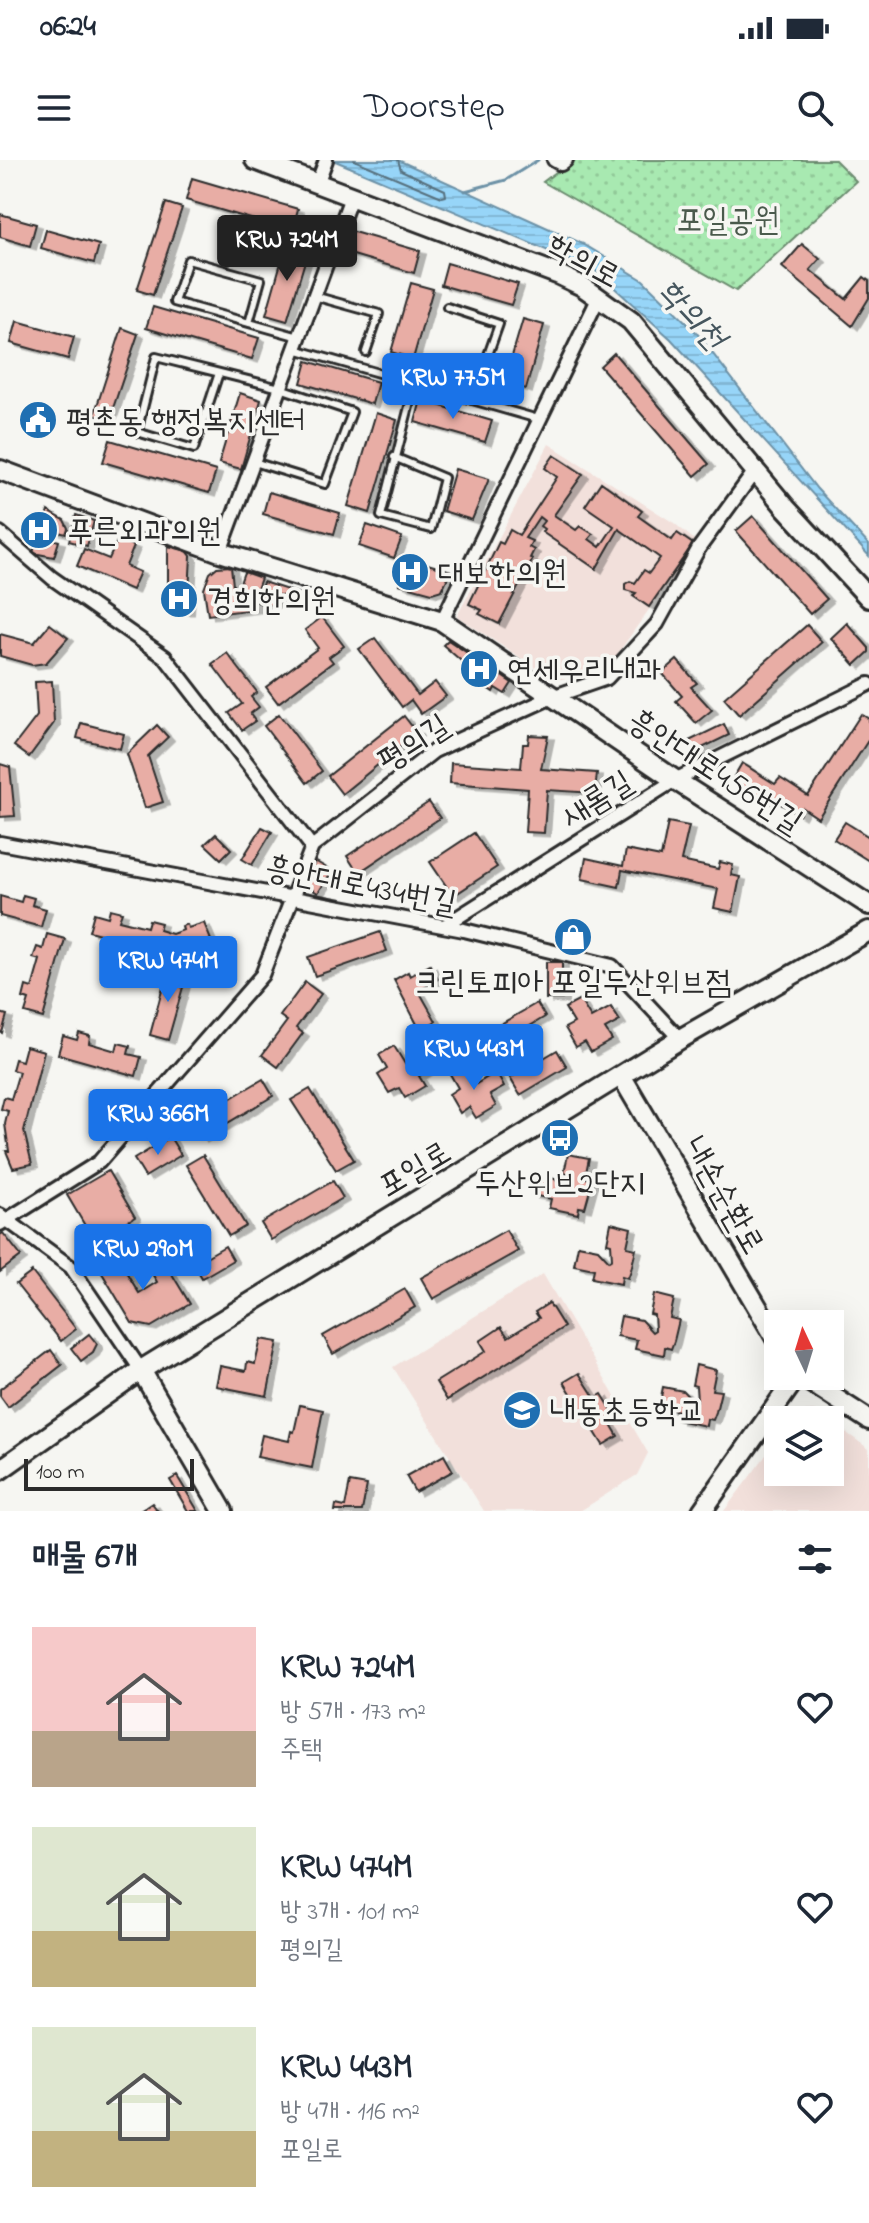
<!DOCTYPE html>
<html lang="ko">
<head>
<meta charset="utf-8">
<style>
  :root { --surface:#fff; --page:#f6f6f7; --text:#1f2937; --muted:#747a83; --accent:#1a73e8 }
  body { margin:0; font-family:"Indie Flower","Poor Story",sans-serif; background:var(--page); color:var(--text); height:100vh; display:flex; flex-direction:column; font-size:30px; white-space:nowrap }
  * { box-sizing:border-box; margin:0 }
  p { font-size:26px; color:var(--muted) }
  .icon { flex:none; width:44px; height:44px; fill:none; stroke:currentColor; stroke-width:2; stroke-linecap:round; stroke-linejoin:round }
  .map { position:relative; height:1351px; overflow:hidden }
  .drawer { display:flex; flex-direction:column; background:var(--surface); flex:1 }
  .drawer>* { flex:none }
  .needle { width:52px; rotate:356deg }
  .buttons { position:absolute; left:764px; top:1150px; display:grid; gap:16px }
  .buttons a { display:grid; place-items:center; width:80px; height:80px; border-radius:0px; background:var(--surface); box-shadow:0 8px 32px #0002; font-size:40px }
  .scale { position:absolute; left:24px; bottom:20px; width:170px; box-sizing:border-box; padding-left:8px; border:4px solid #2b2b2b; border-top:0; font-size:22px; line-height:28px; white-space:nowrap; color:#2b2b2b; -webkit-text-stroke:6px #f6f6f2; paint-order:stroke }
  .price { position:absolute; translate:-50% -68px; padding:0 18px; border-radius:8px; background:var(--accent); color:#fff; font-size:26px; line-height:52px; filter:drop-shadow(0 2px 4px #0008) }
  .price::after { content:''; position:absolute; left:50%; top:48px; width:24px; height:18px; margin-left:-12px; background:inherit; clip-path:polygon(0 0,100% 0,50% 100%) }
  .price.selected { background:#222; color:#fff }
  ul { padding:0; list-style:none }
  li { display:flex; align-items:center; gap:24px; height:200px; padding:0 32px }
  li span { display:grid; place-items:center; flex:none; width:224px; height:160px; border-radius:0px; color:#555 }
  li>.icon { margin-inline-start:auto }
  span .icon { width:96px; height:96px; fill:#fffc; stroke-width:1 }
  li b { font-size:34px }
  h2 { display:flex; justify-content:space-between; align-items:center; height:96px; padding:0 32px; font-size:34px }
  .status { display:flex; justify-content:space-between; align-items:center; height:56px; padding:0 40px; background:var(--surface); direction:ltr }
  .status svg { height:22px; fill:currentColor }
  header { display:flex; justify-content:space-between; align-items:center; height:104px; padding:0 32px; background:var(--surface); font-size:36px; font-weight:600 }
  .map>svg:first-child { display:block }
</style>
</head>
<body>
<div class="status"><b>06:24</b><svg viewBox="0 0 49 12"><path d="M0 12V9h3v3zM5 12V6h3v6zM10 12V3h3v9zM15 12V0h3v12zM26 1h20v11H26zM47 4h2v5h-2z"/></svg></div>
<header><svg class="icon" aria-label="menu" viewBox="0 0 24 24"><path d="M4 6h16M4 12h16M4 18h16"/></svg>Doorstep<svg class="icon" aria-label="search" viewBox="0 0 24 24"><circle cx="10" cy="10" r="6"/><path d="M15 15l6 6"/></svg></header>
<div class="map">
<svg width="869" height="1351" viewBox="0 0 869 1351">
  <defs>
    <pattern id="park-dots" width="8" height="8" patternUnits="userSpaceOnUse" patternTransform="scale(2)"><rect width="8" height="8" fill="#a8e9b1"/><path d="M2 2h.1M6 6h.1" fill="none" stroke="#91c898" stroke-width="1.8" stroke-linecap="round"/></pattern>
    <pattern id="water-rules" width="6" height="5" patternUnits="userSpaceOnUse" patternTransform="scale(2)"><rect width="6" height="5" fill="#97d5f8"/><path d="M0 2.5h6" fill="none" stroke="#82b7d5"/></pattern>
    <filter id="shadow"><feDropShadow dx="6" dy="3.5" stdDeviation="0" flood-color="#0004"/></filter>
  </defs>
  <rect width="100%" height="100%" fill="#f6f6f2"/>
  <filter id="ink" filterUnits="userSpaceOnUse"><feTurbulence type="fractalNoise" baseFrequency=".0125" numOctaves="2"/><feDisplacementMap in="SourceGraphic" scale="16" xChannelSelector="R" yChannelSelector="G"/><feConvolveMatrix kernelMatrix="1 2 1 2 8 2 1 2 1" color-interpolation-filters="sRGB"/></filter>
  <g filter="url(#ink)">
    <g fill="#f2e0db">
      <path d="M549,284l125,79 23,19 -86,121 -56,18 -98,-65z"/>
      <path d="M543,1114l105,179 -11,22 -57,36h-96l-91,-144z"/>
      <path d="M799,1251h17l13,9h-37z"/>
      <path d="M830,1261l39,28v62h-145l54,-72v33h52z"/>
    </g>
    <path fill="url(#park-dots)" stroke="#6a8a6e" stroke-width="2" d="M572,0h263l21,21 -120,110 -193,-109z"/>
    <path fill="url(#water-rules)" stroke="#6c91a6" stroke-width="2" d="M333,0h65l185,84 60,36 53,52 121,157 52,56v11l-198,-217 -75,-68z"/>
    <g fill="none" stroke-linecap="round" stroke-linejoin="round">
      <path stroke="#566f7d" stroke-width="2" d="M354,0l88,37 4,-1 -1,-6 -44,-20 -3,-10"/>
      <path stroke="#6c91a6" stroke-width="3" d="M465,31l41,-11 32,-20"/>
    </g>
    <g fill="#e8ada5" stroke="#2b2b2b" stroke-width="2" filter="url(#shadow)">
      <path d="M192,18l106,31 -6,22 -106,-31z"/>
      <path d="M166,43l16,5 -29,87 -16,-5z"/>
      <path d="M0,54l36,10 -6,22 -30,-9z"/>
      <path d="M46,70l53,15 -5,18 -53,-15z"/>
      <path d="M350,71l70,20 -6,22 -71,-21z"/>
      <path d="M802,84l18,15 -10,11 36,29 18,-22 5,4v17l-17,28 -70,-59z"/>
      <path d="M286,85l22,6 -21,70 -21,-6z"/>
      <path d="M447,103l71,21 -7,21 -70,-20z"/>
      <path d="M411,123l22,6 -20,70 -22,-7z"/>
      <path d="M153,147l106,31 -7,21 -106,-31z"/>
      <path d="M523,159l21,6 -18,64 -22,-6z"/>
      <path d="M17,161l57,16 -6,22 -57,-16z"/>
      <path d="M122,168l16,6 -29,86 -15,-5z"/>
      <path d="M614,193l95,111 -14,12 -95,-110z"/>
      <path d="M307,201l71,21 -6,22 -71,-21z"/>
      <path d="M240,233l21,7 -20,69 -22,-6z"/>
      <path d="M421,240l71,21 -7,21 -70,-20z"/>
      <path d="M376,253l21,7 -27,93 -22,-7z"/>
      <path d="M110,280l106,31 -7,22 -106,-31z"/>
      <path d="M554,295l29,19 -29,41 22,15 4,-4 13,8 -4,5 11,8 14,-21 -29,-20 16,-24 41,29 -4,5 34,24 5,-7 16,11 -44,63 -16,-11 3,-3 -11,-3v-6l5,-3 5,2 9,-13 5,3 11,-15 -41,-29 -23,40 -54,-37 2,-3 -4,-3 4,-5 -5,-4 -14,21 7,3 -3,6 5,3 -4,8 3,1 -34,65 -20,-10 3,-4 -13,-6 30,-62 4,2 7,-14 9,5 38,-58 -12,-9z"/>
      <path d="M455,309l34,10 -17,41 -29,-9z"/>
      <path d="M269,332l71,21 -6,21 -71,-20z"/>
      <path d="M48,351l16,9 4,8 -2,6 -23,-6z"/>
      <path d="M76,355l18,6 -7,25 -18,-5z"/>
      <path d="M753,356l74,83 -17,15 -74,-83z"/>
      <path d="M367,365l35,12 -8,21 -35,-12z"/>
      <path d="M38,375l21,6 -5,16 -21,-4z"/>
      <path d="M118,379l16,7 -8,20 14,6 -8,18 -55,-24 7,-17 25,10z"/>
      <path d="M168,386l19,5 4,5 -3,55h-20z"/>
      <path d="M407,398l44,13 -9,19 -10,3 -33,-9z"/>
      <path d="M231,406l3,29 19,-2 2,16 -47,6 -4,-26 6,-16 7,-6z"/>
      <path d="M244,412l17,6 -4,11h-19z"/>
      <path d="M263,422l37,12 -3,7 -18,-6 -3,8 -8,3 -11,-4z"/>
      <path d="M322,457l22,29 -15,11 4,5 -55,41 -12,-16 52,-39 -13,-18z"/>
      <path d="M847,463l22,25v4l-14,13 -24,-27z"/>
      <path d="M50,464l18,14 -22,25 -14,2 -32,-9v-22l34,9z"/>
      <path d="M807,465l15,17 -83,73 -15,-17z"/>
      <path d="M375,478l43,57 17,-13 11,14 -25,18 -10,-14 -9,7 -43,-58z"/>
      <path d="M448,480l64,43 -7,11 -10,-6 -2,4 -20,-14 3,-4 -33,-29z"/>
      <path d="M227,493l30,39 -6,5 8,10 -9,7 5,7 -13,9 -13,-17 13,-9 -30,-40z"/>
      <path d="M677,500l20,23 -6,4 21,23 -16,13 -20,-22 6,-5 -20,-23z"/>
      <path d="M52,521l2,42 -25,34 -15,-11 23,-30 -2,-34z"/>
      <path d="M279,554l43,57 -15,12 -43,-57z"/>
      <path d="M861,554l8,5v20l-51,79 -15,-10 -4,7 -31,-19 -3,5 -33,-21 10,-17 33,21 5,-6 28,18z"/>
      <path d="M404,556l13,17 -75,61 -14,-18z"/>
      <path d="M81,563l43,11 -4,15 -43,-11z"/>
      <path d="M724,564l5,11 -35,17 -5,-11z"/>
      <path d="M157,565l11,12 -20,19 15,46 -18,6 -18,-54z"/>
      <path d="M529,575l19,1 -7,33 56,4 -2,20 -48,-3 -3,43 -19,-1 3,-43 -78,-6 1,-20 70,5 2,-24h5z"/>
      <path d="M0,604l10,3 5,49 -15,1z"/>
      <path d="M429,642l11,16 -82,55 -11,-17z"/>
      <path d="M668,662l21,4 -8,35 37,8 2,-7 13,3 -2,10 9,2 -7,35 -19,-4 4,-19 -96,-19 -3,17 -37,-8 4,-21 37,8 3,-16 35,7z"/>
      <path d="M845,662l24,15v24l-35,-22z"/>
      <path d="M262,667l10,5 -20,33 -10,-6z"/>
      <path d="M474,673l23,34 -44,29 -23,-34z"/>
      <path d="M216,674l15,15 -10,10 -16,-15z"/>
      <path d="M313,700l19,11 -14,22 -15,-9z"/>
      <path d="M23,735l11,3 -2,7 14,4 -5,18 -41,-11v-20l21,6z"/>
      <path d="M110,749l12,3 -3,8 28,7 2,-7 12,3 -2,7 13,4 11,-4 -1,-4 5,-2 1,4 16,-5 7,17 -44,12 -78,-21 5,-18 14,4z"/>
      <path d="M380,772l7,19 -72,25 -7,-19z"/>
      <path d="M47,774l18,5 -22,79 -18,-5 4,-13 -6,-2 3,-12 6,2 8,-28 -7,-2 4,-11 6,2z"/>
      <rect x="546" y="802" width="16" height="37"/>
      <path d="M430,805l8,14 -19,12 17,30 -16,9 -26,-50 14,-8 2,4z"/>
      <path d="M168,808l19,5 -19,67 -18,-5z"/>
      <path d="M305,822l16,12 -25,34 7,5 -25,34 -16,-12 25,-34 -7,-5z"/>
      <path d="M580,840l11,18 20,-11 9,14 -15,8 7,11 -21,12 -6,-10 -9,5 -11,-19 9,-5 -9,-15z"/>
      <path d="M537,843l8,14 -62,37 -8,-15z"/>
      <path d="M0,853l7,2 -5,18 -2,-1z"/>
      <path d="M79,873l11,3 -1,7 27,8 2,-8 12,3 -2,8 13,3 -5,19 -78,-22 5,-18 14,4z"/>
      <path d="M26,886l18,5 -20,80 8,33 -19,4 -7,-17h3l-4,-27 3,-13 -7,-2 3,-12 7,2 8,-27 -7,-2 3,-11 7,2z"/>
      <path d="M394,886l11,18 20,-11 8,14 -14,9 6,10 -20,12 -6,-10 -10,5 -11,-18 9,-6 -8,-14z"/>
      <path d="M557,890l10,17 -47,28 -10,-17z"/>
      <path d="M465,905l11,19 20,-12 8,15 -14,8 6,11 -20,12 -7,-11 -9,6 -11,-19 9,-6 -8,-14z"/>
      <path d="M263,919l10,17 -72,43 -10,-17z"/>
      <path d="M310,929l44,71 -18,10 -45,-70z"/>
      <path d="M170,977l11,18 -36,22 -11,-18z"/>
      <path d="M568,994l21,4 -4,20 8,1 -8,29 -6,-1 -1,7 -29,-6 2,-9 -19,-4 4,-20 19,4 11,12 3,-2 -1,-15 -4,-1z"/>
      <path d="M203,995l43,71 -17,10 -43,-71z"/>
      <path d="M108,1011l27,46 -41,24 -27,-46z"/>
      <path d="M333,1021l10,17 -72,42 -10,-17z"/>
      <path d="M611,1063l20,5 -4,19 9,2 -5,21 -3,8 -6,-2 -1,8 -29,-6 2,-9 -20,-4 4,-20 20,4 11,12 3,-2 -1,-15 -4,-1z"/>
      <path d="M506,1070l12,21 -85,48 -12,-21z"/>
      <path d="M3,1073l18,23 -21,16v-37z"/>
      <path d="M225,1086l8,14 -31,18 -8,-14z"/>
      <path d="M111,1087l28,46 18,-11 -6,-10 15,-8 24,40 -39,23 -19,-4 -39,-65z"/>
      <path d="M32,1112l44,57 -15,12 -45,-57z"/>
      <path d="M405,1129l10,18 -82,47 -10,-18z"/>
      <path d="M654,1134l20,5 -4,19 9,2 -5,21 -3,8 -6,-2 -1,8 -29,-6 2,-9 -20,-4 4,-20 20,4 11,12 3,-2 -1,-15 -4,-1z"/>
      <path d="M549,1143l15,24 -117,73 -11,-18 50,-31 -6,-10 21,-14 7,10 31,-19 -4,-6z"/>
      <path d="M89,1174l8,10 -4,8 -12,9 -10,-13z"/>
      <path d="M261,1179l17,3 -11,54 -51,-10 4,-20 26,5 1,-9 8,2z"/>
      <path d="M51,1190l11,15 -54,42 -8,-11v-7z"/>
      <path d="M696,1205l20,5 -4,20 9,1 -5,21 -3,8 -6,-1 -1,7 -29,-6 2,-9 -20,-4 4,-20 20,4 11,12 3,-2 -1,-15 -4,-1z"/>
      <path d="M579,1213l16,25 7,-4 13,21 -7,4 10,17 -15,9 -39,-63z"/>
      <path d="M300,1245l23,5 -11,58 -55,-11 5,-22 27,6 2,-10 3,1z"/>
      <path d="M444,1295l9,16 -38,21 -9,-16z"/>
      <path d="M177,1316l21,35h-10l-18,-31z"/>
      <path d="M350,1322l17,3 -5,26h-27l1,-6 9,2z"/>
      <path d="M152,1343l6,8h-18z"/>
    </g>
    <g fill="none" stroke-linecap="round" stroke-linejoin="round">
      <defs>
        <g id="lane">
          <path d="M314,136l65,18 -13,38"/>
          <path d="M447,147l52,17 -27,76"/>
          <path d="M249,163l12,-43 -73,-20 -14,42 125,35"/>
          <path d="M295,189l243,70"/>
          <path d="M219,213l-25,76 -57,-17 19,-75 124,31 72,24 -27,72 -71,-22"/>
          <path d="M394,297l50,21 -13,51 -50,-13 34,-133"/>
        </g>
        <g id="street">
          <path d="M554,0l7,4 5,-4"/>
          <path d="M317,24l9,-24"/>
          <path d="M0,373l52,45 113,79 147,190"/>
          <path d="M220,392l131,-355"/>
          <path d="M442,461l157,-324"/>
          <path d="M0,683l464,87 148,36 68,73"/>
          <path d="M444,766l231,-146 194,-96"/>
          <path d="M0,1055l71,52 70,103"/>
          <path d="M0,1064l99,-62 163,-187 50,-128 122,-96 118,-54 55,-19 50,-54 42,-76 56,-77"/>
        </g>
        <g id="secondary">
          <path d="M255,0l302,114 25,12 49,35 155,187 83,90"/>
          <path d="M0,310l220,82 222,69 233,159 194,125"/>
          <path d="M622,917l156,265"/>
          <path d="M141,1210l82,141"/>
          <path d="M801,1216l68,44"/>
          <path d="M0,1310l141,-100 539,-331 189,-108"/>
          <path d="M702,1351l95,-135"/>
        </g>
      </defs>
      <use href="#lane" stroke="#2b2b2b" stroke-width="12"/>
      <use href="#street" stroke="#2b2b2b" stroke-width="18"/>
      <use href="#secondary" stroke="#2b2b2b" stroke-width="24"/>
      <use href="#lane" stroke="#f6f6f2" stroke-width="6"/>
      <use href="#street" stroke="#f6f6f2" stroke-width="12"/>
      <use href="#secondary" stroke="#f6f6f2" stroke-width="18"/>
    </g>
  </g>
  <defs>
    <symbol id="civic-disc" viewBox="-11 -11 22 22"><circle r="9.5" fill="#1f6fb2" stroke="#f6f6f2"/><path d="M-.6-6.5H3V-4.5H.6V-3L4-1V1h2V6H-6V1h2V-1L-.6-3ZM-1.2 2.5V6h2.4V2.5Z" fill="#fff"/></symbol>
    <symbol id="hospital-disc" viewBox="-11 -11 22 22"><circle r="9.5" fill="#1f6fb2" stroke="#f6f6f2"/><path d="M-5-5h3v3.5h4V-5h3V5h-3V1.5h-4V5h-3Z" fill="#fff"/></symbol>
    <symbol id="shop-disc" viewBox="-11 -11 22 22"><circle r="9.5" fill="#1f6fb2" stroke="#f6f6f2"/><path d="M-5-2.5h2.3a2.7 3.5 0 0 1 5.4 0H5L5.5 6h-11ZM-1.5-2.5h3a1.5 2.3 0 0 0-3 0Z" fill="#fff"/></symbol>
    <symbol id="bus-disc" viewBox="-11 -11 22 22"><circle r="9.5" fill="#1f6fb2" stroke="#f6f6f2"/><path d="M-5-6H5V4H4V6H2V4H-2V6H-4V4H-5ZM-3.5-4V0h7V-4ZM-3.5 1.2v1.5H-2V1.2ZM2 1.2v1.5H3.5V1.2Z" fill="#fff"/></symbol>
    <symbol id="school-disc" viewBox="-11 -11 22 22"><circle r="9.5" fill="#1f6fb2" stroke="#f6f6f2"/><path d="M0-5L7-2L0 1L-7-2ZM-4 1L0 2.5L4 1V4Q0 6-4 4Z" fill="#fff"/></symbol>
  </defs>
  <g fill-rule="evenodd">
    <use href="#civic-disc" x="16" y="238" width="44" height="44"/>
    <use href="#hospital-disc" x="17" y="348" width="44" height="44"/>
    <use href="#hospital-disc" x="388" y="390" width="44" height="44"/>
    <use href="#hospital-disc" x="157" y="417" width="44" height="44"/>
    <use href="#hospital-disc" x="457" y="487" width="44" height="44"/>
    <use href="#shop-disc" x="551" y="755" width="44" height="44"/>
    <use href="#bus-disc" x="538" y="956" width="44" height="44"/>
    <use href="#school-disc" x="500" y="1228" width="44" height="44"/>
  </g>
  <g text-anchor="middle" stroke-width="7" stroke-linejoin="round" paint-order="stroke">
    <g font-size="32" fill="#4a5a4c" stroke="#f6f6f2">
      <text x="728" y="70">포일공원</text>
    </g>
    <g font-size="32" fill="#2b2b2b" stroke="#f6f6f2">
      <text transform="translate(584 100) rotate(28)" y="11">학의로</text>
      <text transform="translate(413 582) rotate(-33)" y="11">평의길</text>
      <text transform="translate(716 610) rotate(33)" y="11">흥안대로456번길</text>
      <text transform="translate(596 638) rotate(-32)" y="11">새롬길</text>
      <text transform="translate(361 724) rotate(11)" y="11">흥안대로434번길</text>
      <text transform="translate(414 1008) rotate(-31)" y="11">포일로</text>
      <text transform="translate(725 1035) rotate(60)" y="11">내손순환로</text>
    </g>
    <g font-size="32" fill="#2b2b2b" stroke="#f6f6f2" text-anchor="start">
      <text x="66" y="271">평촌동 행정복지센터</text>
      <text x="67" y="381">푸른외과의원</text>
      <text x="438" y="423">대보한의원</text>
      <text x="207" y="450">경희한의원</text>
      <text x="507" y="520">연세우리내과</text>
      <text x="573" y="832" text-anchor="middle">크린토피아 포일두산위브점</text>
      <text x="560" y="1033" text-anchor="middle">두산위브2단지</text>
      <text x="550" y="1261">내동초등학교</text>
    </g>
    <g font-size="34" font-style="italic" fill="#46565e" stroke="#f6f6f2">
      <text transform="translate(693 153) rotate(47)" y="12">학의천</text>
    </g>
  </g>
</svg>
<div class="buttons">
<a><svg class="needle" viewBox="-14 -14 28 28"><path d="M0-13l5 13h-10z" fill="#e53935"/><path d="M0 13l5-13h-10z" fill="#747a83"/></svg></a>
<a><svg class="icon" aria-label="layers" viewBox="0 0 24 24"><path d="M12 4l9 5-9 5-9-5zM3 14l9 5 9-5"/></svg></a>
</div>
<div class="scale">100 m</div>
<b class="price selected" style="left:287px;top:123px">KRW 724M</b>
<b class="price" style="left:453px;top:261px">KRW 775M</b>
<b class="price" style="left:168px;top:844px">KRW 474M</b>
<b class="price" style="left:474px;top:932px">KRW 443M</b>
<b class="price" style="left:158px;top:997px">KRW 366M</b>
<b class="price" style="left:143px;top:1132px">KRW 290M</b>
</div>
<section class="drawer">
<h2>매물 6개<svg class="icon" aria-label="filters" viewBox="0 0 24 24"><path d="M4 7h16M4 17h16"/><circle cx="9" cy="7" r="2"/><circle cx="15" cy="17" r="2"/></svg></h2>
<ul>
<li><span style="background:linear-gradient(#f6c9c9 65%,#b9a48a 0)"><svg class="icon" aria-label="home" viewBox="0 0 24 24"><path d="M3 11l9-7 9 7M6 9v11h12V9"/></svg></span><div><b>KRW 724M</b><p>방 5개 · 173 m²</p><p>주택</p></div><svg class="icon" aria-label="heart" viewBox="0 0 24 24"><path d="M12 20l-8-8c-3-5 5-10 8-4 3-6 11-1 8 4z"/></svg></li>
<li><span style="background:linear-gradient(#dfe7d0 65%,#c2b280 0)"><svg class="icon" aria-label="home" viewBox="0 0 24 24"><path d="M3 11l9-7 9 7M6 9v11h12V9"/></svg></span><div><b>KRW 474M</b><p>방 3개 · 101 m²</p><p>평의길</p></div><svg class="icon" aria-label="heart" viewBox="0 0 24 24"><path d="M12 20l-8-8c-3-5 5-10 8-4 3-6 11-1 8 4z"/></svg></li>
<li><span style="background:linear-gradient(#dfe7d0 65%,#c2b280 0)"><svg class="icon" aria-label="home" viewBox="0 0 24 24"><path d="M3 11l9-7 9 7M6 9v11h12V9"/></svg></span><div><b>KRW 443M</b><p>방 4개 · 116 m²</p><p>포일로</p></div><svg class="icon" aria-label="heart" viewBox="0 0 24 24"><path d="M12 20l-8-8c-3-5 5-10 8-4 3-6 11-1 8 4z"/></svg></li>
</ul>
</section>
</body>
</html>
